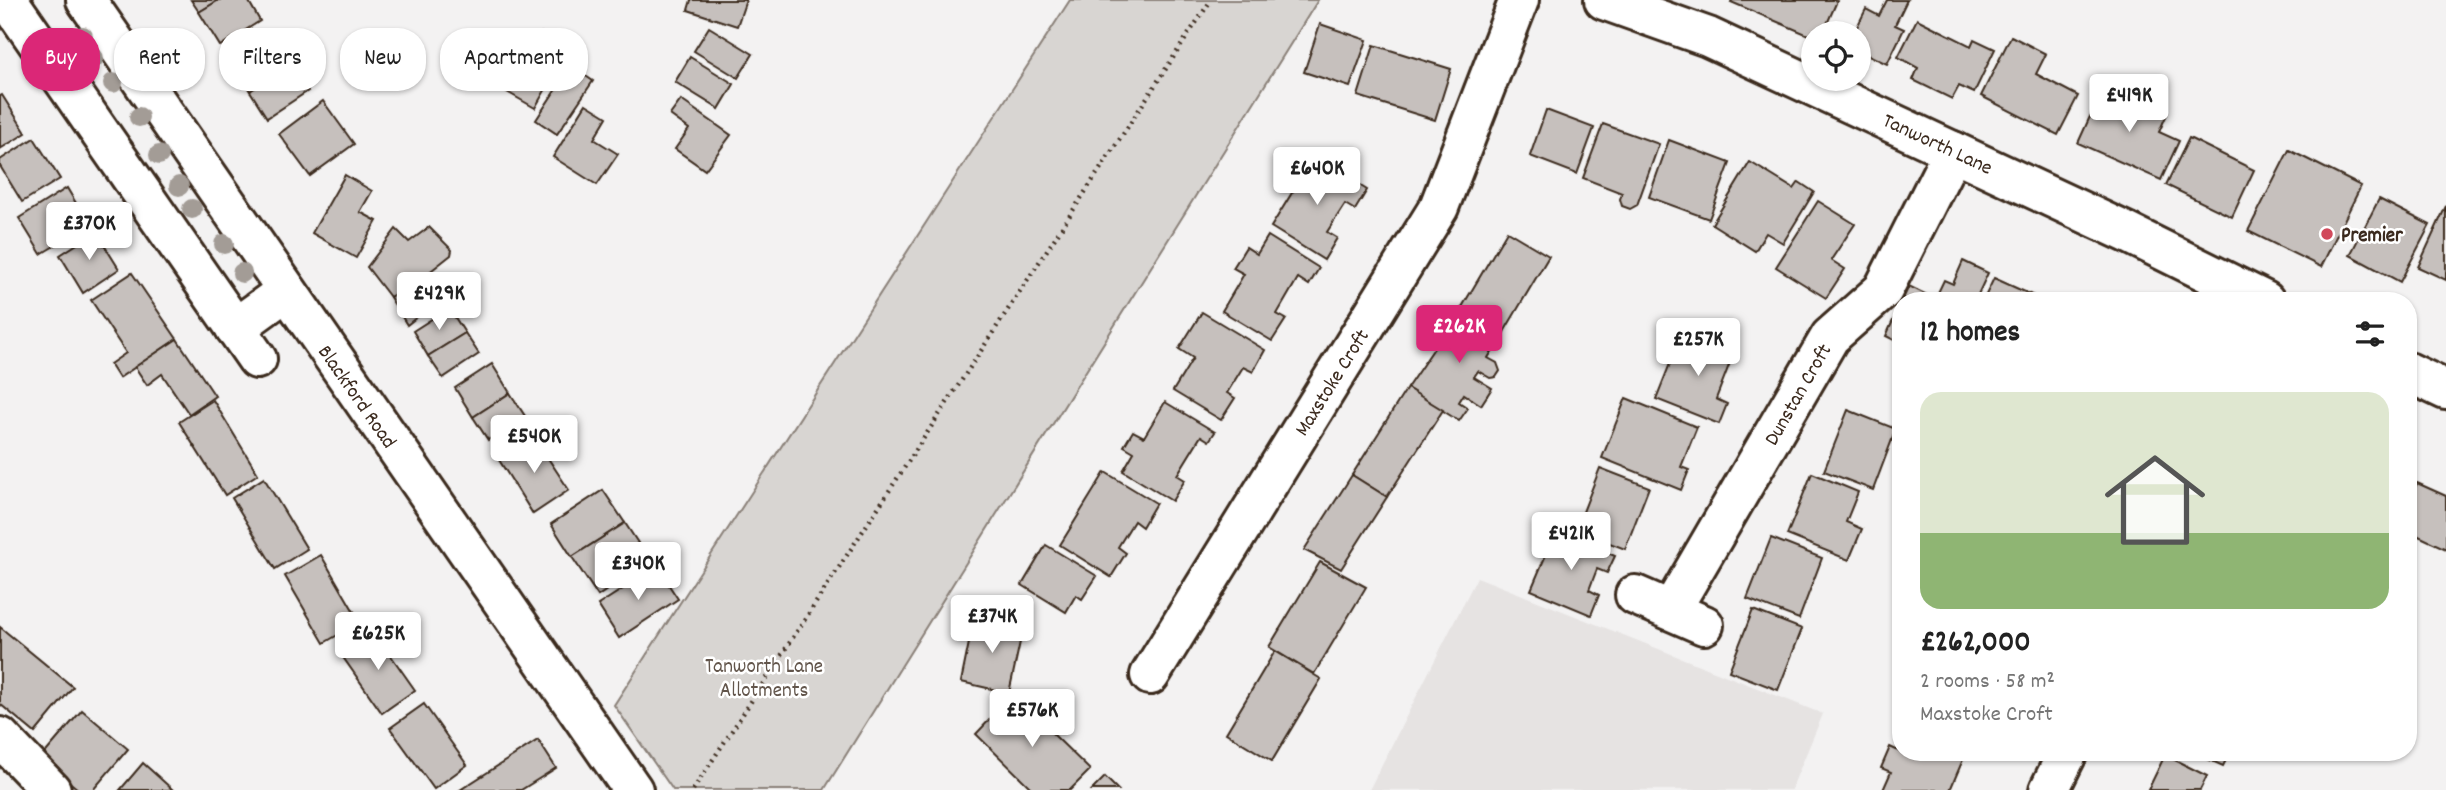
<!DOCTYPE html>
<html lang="en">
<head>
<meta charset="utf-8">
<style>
  :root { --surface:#fff; --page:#f6f6f6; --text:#222; --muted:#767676; --line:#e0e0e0; --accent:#db2777 }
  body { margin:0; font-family:Dekko,sans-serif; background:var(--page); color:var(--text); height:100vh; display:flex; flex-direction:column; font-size:26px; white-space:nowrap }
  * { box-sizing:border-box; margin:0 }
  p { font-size:23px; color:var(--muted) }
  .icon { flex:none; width:38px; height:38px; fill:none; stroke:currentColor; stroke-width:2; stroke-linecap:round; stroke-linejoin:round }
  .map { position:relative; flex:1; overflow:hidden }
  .drawer { position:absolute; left:1892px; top:292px; width:525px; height:469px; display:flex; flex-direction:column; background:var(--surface); border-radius:28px; box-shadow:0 2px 5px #0004 }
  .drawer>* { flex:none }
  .guide { position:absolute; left:21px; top:28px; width:665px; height:63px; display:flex; gap:14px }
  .tools { position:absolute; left:1801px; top:21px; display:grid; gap:14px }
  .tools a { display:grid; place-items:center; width:70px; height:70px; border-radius:50%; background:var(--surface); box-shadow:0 2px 5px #0004; font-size:35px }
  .price { position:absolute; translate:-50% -60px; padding:0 16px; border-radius:7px; background:#fff; color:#222; font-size:23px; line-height:46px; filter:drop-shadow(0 2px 4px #0008) }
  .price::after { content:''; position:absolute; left:50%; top:42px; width:21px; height:16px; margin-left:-10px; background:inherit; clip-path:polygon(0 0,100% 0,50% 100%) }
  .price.current { background:var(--accent); color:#fff }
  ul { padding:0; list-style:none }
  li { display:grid; align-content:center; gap:14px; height:371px; padding:0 28px }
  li+li { border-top:2px solid var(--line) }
  li span { display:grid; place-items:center; height:217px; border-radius:21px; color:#555 }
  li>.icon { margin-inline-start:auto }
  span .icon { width:126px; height:126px; fill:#fffc; stroke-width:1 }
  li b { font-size:30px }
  h2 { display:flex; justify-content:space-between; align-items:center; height:84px; padding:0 28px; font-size:30px }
  .tag { padding:0 24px; border-radius:28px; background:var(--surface); box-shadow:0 2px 5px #0004; font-size:24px; line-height:63px }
  .tag.current { background:var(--accent); color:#fff }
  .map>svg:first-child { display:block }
</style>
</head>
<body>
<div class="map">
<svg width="2446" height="790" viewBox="0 0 2446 790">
  <rect width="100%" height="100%" fill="#f3f2f2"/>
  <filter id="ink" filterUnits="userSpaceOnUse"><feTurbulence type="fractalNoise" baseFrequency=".0143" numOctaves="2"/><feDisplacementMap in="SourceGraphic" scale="14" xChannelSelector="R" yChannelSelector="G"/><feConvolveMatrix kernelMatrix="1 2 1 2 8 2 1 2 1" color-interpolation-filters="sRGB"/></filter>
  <g filter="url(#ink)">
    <path fill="#e6e3e2" d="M1477,577l346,137 -32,76h-422z"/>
    <path fill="#d8d5d2" stroke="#8a8078" stroke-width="2" d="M1070,0h248l-494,790h-151l-59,-85z"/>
    <g fill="#c6c0bd" stroke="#3b2a1e" stroke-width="2">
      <path d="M191,0h28l-20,12z"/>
      <path d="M219,0h29l12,21 -40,25 -21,-34z"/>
      <path d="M691,0h55l-9,26 -49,-16z"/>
      <path d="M1732,0h102l3,1 -14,32h-10v4l-82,-35z"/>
      <path d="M1887,0h20l-12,25 9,4 -17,35 -29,-14v-17h-4l12,-24 13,7z"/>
      <path d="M1917,19l54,27 3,-7 21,10 -21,44 -15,-7 -7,13 -39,-19 5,-12 -20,-11z"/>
      <path d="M1320,24l47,16 -17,47 -46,-15z"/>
      <path d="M709,27l44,27 -15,24 -44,-27z"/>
      <path d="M542,33l26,17 -33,58 -28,-16z"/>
      <path d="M2011,36l35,18 -10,20 42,22 -20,39 -77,-39z"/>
      <path d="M274,38l17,26 -41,27 -17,-27z"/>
      <path d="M1374,45l77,24 -16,51 -77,-24z"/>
      <path d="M690,57l44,27 -15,25 -44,-27z"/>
      <path d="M291,64l17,27 -41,27 -17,-27z"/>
      <path d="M571,66l22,15 -36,53 -21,-14z"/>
      <path d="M2106,81l19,8 -10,24 13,6 9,-18 30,13 -8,18 20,9 -18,39 -83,-37z"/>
      <path d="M2,95l24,38 -26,16v-53z"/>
      <path d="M681,100l50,35 -26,35 -30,-21 14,-20 -19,-14z"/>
      <path d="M323,101l31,43 -44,32 -31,-42z"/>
      <path d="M586,104l21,13 -13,22 24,15 -21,31 -44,-28z"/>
      <path d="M1546,110l48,18 -17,46 -47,-18z"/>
      <path d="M1603,124l56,20 -22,61 -7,4 -8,-3 -2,-7 2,-6 -39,-15z"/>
      <path d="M34,138l26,41 -38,23 -22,-36v-6z"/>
      <path d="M2189,138l65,32 -22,47 -66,-32z"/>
      <path d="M1669,140l61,23 -21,56 -60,-22z"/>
      <path d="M2289,150l72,36 -40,81 -73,-36z"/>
      <path d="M1314,157l53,33 -12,20 -10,-6 -18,28 10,6 -13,22 -53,-33z"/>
      <path d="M1750,162l44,27 5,-7 15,10 -31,51 -17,-10 -11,18 -43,-27z"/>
      <path d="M345,175l27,16 -12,21 17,9 -21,37 -44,-25z"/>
      <path d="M67,188l22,37 -48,29 -22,-36z"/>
      <path d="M2379,199l51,26 -30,57 -50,-27z"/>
      <path d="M1818,201l37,23 -24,36 14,9 -19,29 -50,-31z"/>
      <path d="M2446,206v74l-28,-13z"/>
      <path d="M429,227l23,23 -1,5 -24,19 -37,23 -23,-30 29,-38 13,13z"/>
      <path d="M1507,231l42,25 -45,76 -42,-25z"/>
      <path d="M96,232l23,37 -36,24 -23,-38z"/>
      <path d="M1268,236l51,32 -10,17 -11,-7 -21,36 9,5 -14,22 -50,-30 22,-37 -11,-6 13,-21 11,7z"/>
      <path d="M1963,261l25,12 -13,28h-73l7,-15 26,13 9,-19 9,4z"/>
      <path d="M132,273l45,66 -58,39 -9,-14 16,-11 -35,-53z"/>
      <path d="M427,274l15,23 -35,28 -17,-28z"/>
      <path d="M1994,278l40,18 -3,5h-48z"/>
      <path d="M1900,305v38l-14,-7z"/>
      <path d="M1462,307l42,25 -16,26 9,5 3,8 -4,6 -6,1 -12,-7 -4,6 18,11 -11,17 -17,-11 -5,8 9,6 -9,13 -52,-33z"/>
      <path d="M449,308l16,25 -37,23 -15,-25z"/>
      <path d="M1202,312l63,38 -12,22 -10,-5 -16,26 8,5 -14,22 -48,-29 20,-33 -14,-9z"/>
      <path d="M465,333l14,21 -36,24 -15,-22z"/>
      <path d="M1702,334l34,13 -20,52 11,5 -8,20 -63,-25 23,-58 18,7z"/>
      <path d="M177,339l38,57 -26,18 -27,-40 -15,11 -12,-18z"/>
      <path d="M492,364l18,29 -37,24 -18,-29z"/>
      <path d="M1407,388l36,22 -56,87 -35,-22z"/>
      <path d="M510,393l15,23 -37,24 -15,-23z"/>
      <path d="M1626,398l71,29 -16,40 8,3 -8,20 -79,-32z"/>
      <path d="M213,400l45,74 -33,21 -46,-73z"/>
      <path d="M1165,402l50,30 -6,9 -8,-5 -24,39 8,5 -13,21 -49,-30 11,-19 -10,-6 9,-15 11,6z"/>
      <path d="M1848,410l48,19 -23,61 -49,-19z"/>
      <path d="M534,437l35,53 -36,24 -34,-54z"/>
      <path d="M1600,468l49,19 -24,62 -49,-19z"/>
      <path d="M1105,472l51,31 -14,24 -8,-6 -16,26 8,6 -15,24 -51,-32z"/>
      <path d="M1812,473l46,19 -12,30 16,7 -13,31 -62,-25z"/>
      <path d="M1352,475l35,22 -46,72 -37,-19z"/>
      <path d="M264,478l43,71 -32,20 -43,-71z"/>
      <path d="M2417,483l29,13v53l-38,-18v-29z"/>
      <path d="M603,490l22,33 -53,34 -21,-33z"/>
      <path d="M625,523l13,20 -14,10 11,18 -37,25 -26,-39z"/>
      <path d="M1556,531l59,25 -8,17 -10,-4 -8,21 10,5 -8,20 -60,-25z"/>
      <path d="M1771,538l51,20 -23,61 -52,-20z"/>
      <path d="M1046,545l51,31 -15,23 -6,-4 -10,17 -44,-27z"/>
      <path d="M321,555l39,67 -36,21 -39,-67z"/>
      <path d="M1320,562l46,25 -52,87 -45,-27z"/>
      <path d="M657,567l21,32 -59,39 -21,-33z"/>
      <path d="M1753,610l49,19 -24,61 -49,-19z"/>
      <path d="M974,618l49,10 -14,65 -48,-11z"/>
      <path d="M0,627l73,60 -38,46 -35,-29z"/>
      <path d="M373,630l42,60 -33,23 -42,-60z"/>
      <path d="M1275,651l46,28 -49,82 -46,-28z"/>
      <path d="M1013,695l77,75 -20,20h-37l-57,-56z"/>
      <path d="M424,704l43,61 -33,24 -44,-61z"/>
      <path d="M82,710l46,39 -35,41h-14l-38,-32z"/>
      <path d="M538,740l18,28 -35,22h-61z"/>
      <path d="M1890,747l15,7 54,-2 6,3 -15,35h-67l8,-18 -10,-4z"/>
      <path d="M2192,752h38l-7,14z"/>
      <path d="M2165,755l42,21 -7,14h-52z"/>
      <path d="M143,763l30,27h-53z"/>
      <path d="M1105,777l13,13h-26z"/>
    </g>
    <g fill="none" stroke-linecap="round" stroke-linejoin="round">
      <defs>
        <g id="minor">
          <path d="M8,0l249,359"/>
          <path d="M1604,0l104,37 418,195 139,69"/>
          <path d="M235,328l51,-37"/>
          <path d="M2408,372l38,18"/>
          <path d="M1635,595l69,30"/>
          <path d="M1671,610l159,-273 53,-47 70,-139"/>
          <path d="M1150,675l289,-468 80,-207"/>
          <path d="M0,737l51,53"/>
          <path d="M2049,790l19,-38"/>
        </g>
        <path id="major" d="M86,0l547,790"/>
      </defs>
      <use href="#minor" stroke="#3b2a1e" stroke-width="44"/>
      <use href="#major" stroke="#3b2a1e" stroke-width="44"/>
      <path stroke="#3b2a1e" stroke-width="4.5" stroke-dasharray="2 5" stroke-linecap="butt" d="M693,790l518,-790"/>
      <use href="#minor" stroke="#fff" stroke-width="38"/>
      <use href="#major" stroke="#fff" stroke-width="38"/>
    </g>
    <g fill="#a39c96">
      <circle cx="83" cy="36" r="10"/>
      <circle cx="94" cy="58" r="10"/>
      <circle cx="113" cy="83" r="10"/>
      <circle cx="139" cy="117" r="10"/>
      <circle cx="159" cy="155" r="10"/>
      <circle cx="179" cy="186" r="10"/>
      <circle cx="192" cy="209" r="10"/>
      <circle cx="224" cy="244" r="10"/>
      <circle cx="242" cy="273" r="10"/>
    </g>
  </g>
  <circle fill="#d1495b" stroke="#fff" stroke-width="2.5" cx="2327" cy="234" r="7"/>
  <g text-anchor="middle" stroke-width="5" stroke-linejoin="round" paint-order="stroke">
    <g font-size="21" fill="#3b2a1e" stroke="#fff">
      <text transform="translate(1938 143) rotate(25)" y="7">Tanworth Lane</text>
      <text transform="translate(1331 382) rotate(-58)" y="7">Maxstoke Croft</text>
      <text transform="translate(1797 394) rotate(-60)" y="7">Dunstan Croft</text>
      <text transform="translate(358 396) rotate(55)" y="7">Blackford Road</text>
    </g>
    <g font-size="21" font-weight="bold" fill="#3b2a1e" stroke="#fff" text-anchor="start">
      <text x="2341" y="241">Premier</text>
    </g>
    <g font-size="21" fill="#62554b" stroke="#fff">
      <text x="764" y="672">Tanworth Lane<tspan x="764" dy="24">Allotments</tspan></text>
    </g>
  </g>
</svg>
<div class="tools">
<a><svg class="icon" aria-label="locate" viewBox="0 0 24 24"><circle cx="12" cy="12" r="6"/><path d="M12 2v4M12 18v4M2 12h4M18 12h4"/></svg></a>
</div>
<b class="price" style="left:2129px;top:134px">£419K</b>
<b class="price" style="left:1317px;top:207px">£640K</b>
<b class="price" style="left:89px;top:262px">£370K</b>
<b class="price" style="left:439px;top:332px">£429K</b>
<b class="price current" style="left:1459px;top:365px">£262K</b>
<b class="price" style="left:1698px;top:378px">£257K</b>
<b class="price" style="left:534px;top:475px">£540K</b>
<b class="price" style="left:1571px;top:572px">£421K</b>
<b class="price" style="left:638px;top:602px">£340K</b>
<b class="price" style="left:992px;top:655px">£374K</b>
<b class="price" style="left:378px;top:672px">£625K</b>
<b class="price" style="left:1032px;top:749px">£576K</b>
<div class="guide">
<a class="tag current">Buy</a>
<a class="tag">Rent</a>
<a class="tag">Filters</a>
<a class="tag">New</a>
<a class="tag">Apartment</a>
</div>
<section class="drawer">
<h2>12 homes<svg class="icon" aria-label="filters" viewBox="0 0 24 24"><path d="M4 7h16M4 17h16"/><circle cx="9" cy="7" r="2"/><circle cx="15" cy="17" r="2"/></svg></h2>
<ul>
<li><span style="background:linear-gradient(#dfe7d0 65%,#8fb573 0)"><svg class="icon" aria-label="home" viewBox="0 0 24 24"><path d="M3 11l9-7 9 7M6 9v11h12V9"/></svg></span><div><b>£262,000</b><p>2 rooms · 58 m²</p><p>Maxstoke Croft</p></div></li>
</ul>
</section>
</div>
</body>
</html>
